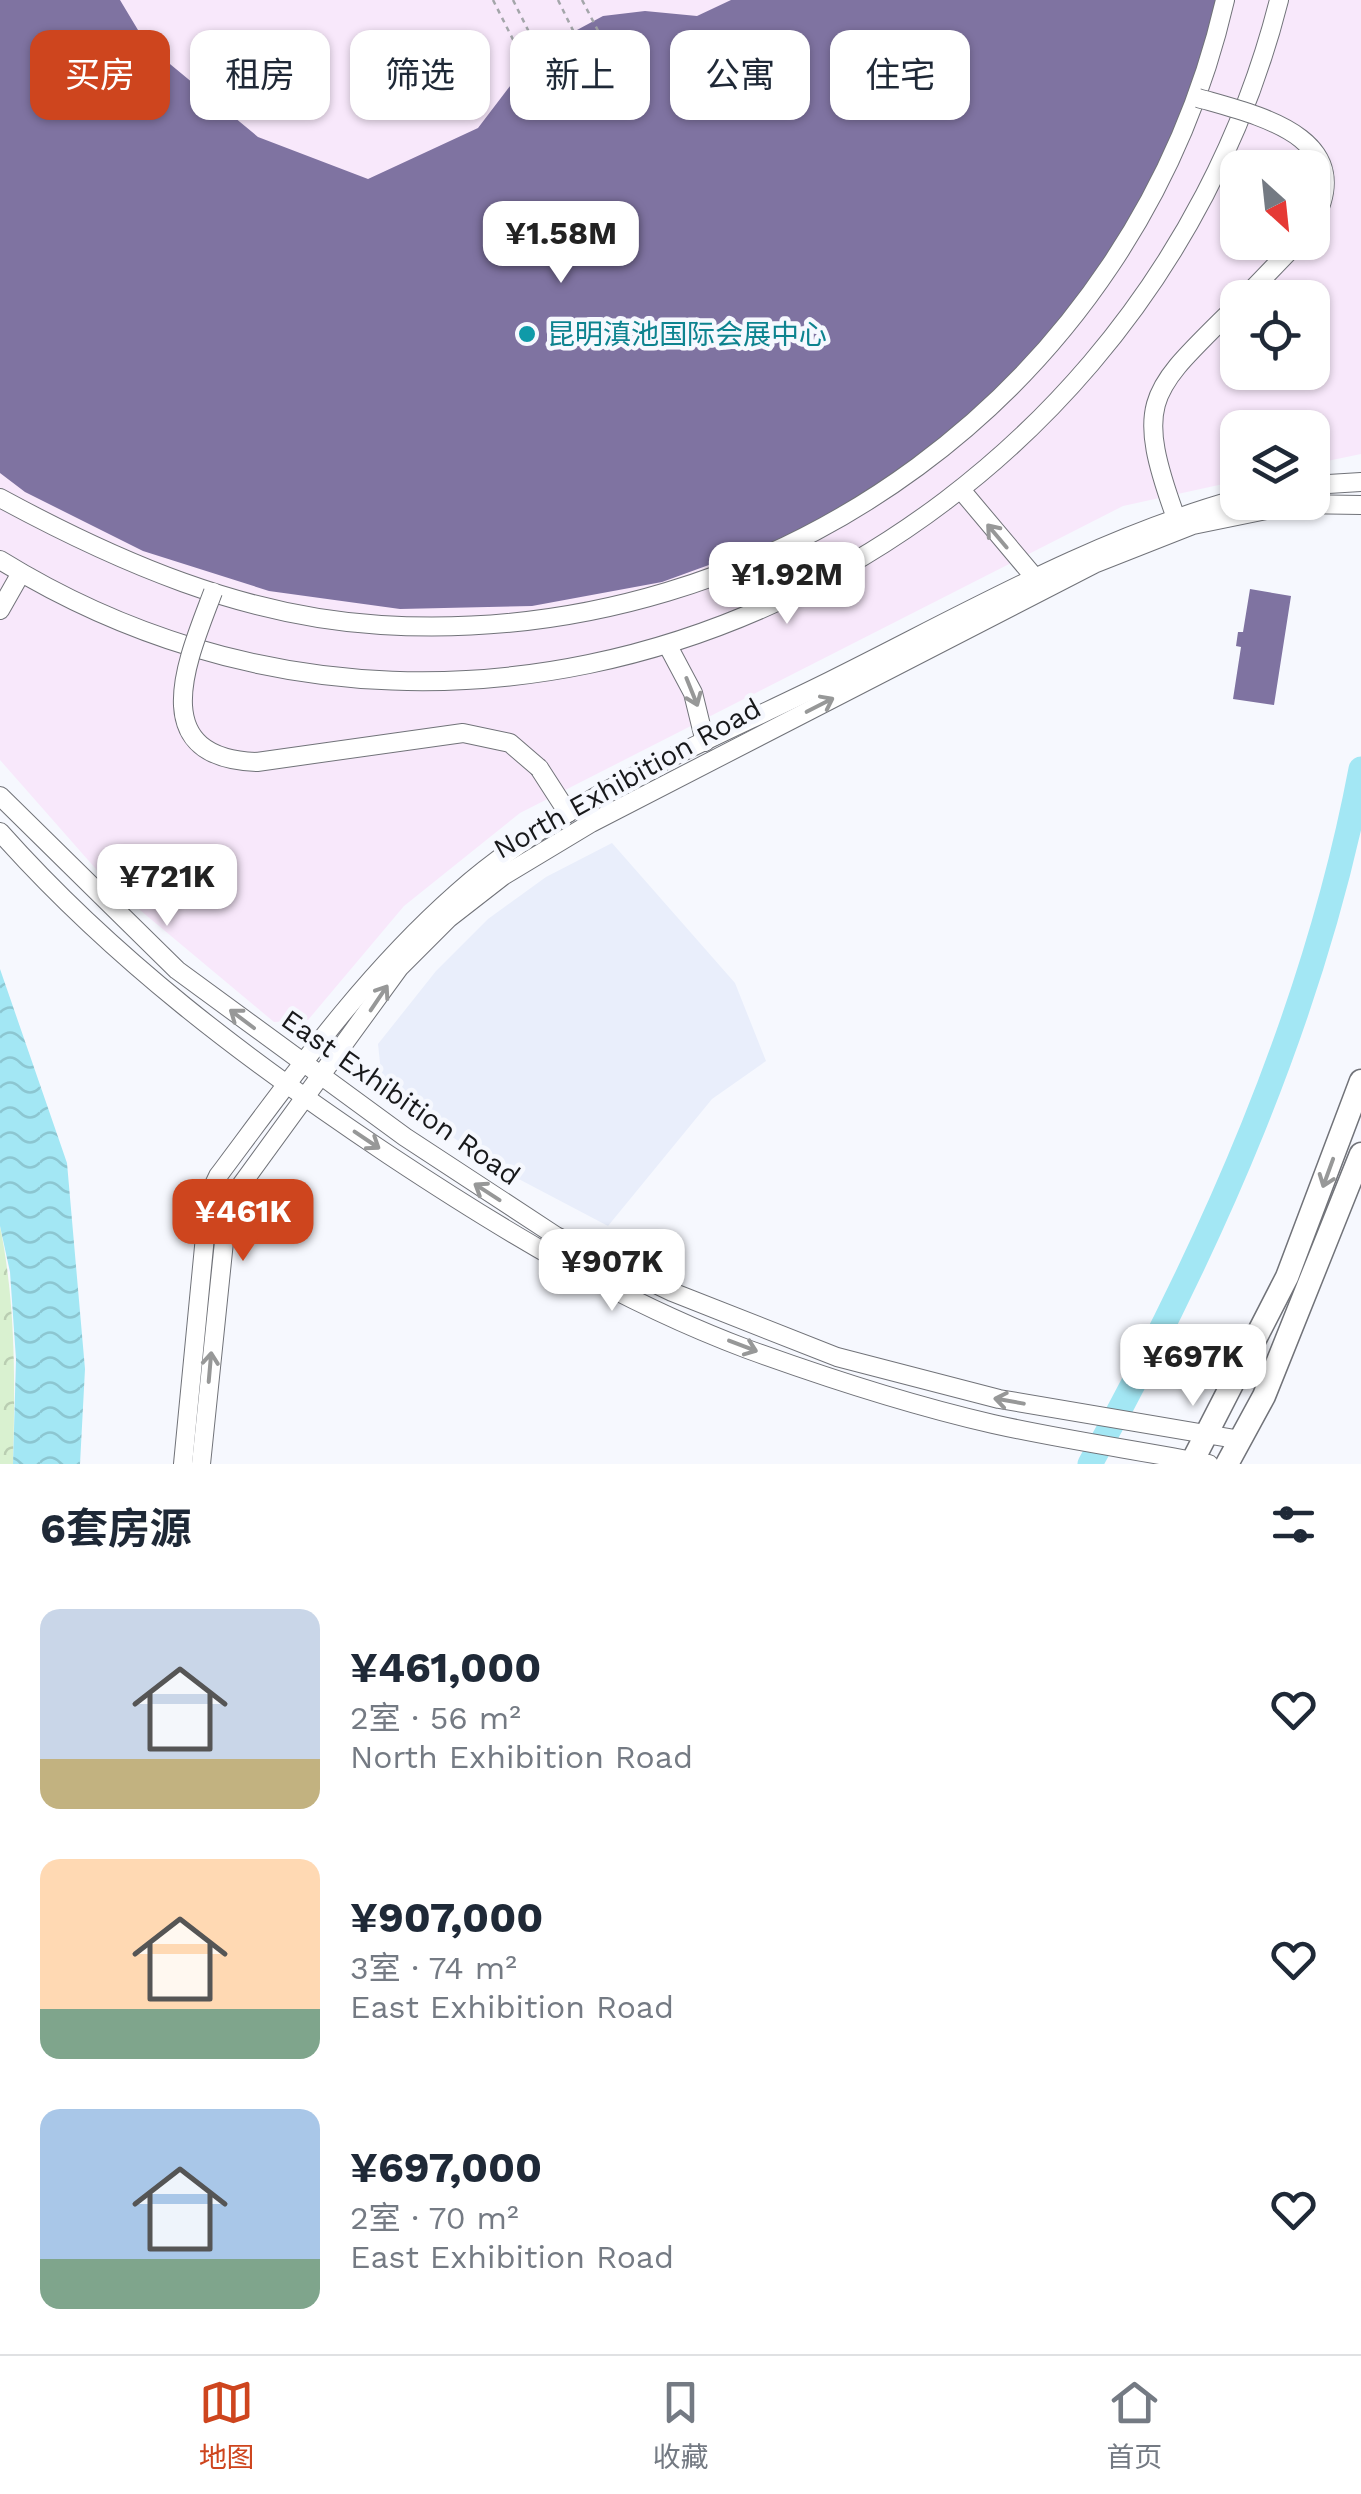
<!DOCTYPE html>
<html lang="zh">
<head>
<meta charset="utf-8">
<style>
  :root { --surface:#fff; --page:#f6f6f7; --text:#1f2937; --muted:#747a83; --line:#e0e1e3; --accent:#ce451e }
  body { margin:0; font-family:"Work Sans","Noto Sans SC",sans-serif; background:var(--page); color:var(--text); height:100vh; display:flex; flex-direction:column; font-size:38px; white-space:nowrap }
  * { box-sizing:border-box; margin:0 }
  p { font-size:32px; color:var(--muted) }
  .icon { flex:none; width:55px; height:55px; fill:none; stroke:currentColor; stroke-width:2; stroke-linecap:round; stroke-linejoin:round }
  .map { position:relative; height:1464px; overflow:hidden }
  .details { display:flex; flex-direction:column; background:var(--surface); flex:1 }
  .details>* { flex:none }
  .hud { position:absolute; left:30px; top:30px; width:1302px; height:90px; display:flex; gap:20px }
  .needle { width:65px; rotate:153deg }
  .controls { position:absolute; left:1220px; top:150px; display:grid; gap:20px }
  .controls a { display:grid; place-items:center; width:110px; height:110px; border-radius:20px; background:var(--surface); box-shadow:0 2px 8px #0004; font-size:50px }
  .price { position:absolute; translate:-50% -85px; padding:0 22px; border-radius:20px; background:#fff; color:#222; font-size:32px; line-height:65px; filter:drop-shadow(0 2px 5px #0008) }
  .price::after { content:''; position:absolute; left:50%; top:60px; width:30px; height:22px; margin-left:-15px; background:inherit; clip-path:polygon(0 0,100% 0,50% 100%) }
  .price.active { background:var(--accent); color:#fff }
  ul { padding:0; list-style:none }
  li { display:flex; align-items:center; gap:30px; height:250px; padding:0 40px }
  li span { display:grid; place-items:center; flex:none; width:280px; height:200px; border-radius:20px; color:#555 }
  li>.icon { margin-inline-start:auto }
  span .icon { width:120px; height:120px; fill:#fffc; stroke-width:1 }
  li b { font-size:42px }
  h2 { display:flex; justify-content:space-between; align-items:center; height:120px; padding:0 40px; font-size:42px }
  .pill { padding:0 35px; border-radius:20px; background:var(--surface); box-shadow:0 2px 8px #0004; font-size:35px; line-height:90px }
  .pill.active { background:var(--accent); color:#fff }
  .tabs { display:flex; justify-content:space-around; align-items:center; height:140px; border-top:2px solid var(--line); background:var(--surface); font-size:28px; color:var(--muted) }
  .tabs a { display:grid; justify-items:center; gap:5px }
  .tabs .active { color:var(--accent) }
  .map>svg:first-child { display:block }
</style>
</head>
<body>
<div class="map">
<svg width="1361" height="1464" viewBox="0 0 1361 1464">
  <defs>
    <pattern id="park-crowns" width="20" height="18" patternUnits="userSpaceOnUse" patternTransform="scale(2.5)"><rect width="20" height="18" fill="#d9f1d0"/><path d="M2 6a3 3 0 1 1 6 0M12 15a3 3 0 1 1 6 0" fill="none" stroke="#baceb2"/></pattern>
    <pattern id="water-waves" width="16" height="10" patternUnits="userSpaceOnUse" patternTransform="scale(2.5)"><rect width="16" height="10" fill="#a3e7f4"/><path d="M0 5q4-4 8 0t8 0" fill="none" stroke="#8cc6d1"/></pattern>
  </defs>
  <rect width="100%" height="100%" fill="#f6f8fe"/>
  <path fill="#f8e8fb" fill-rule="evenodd" d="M0,0h1361v454l-48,10 -1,-36h-74l-1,53 -114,25 -603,307 -116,93 -96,114 -34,2 -164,-137 -110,-125zM1238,168h74v74h-74zM1238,298h74v74h-74z"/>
  <path fill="#e9eefb" d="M612,843l123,140 31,78 -54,38 -104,127 -95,-50 -114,-73 -10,-11 -8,-20 -3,-28 58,-73 52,-52 58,-42z"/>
  <path fill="url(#park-crowns)" d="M0,1226c16,79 15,157 13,238h-13z"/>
  <path fill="url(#water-waves)" d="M0,969l67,194 18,206 -5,95h-67l3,-105 -6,-87 -10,-46z"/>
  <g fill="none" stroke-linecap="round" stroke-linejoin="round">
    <path stroke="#a3e7f4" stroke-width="25" d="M1090,1464c120,-216 225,-451 271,-695"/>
  </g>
  <g fill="#7f73a1">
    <path d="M0,0h120l27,45 111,92 110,42 110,-51 58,-76 67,-36 42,-5 52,5 34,-16h504l-53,149 -77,129 -100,112 -103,83 -116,64 -124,45 -130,24 -132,3 -131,-18 -126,-40 -118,-59 -25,-19z"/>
    <path d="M1250,589l41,7 -17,109 -41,-6 8,-52 -5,-1 2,-14h5z"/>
  </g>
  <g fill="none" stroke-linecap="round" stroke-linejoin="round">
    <defs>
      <g id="minor">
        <path d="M1244,298l54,-56"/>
        <path d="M1312,485l49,-3"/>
        <path d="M962,491l74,88"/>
        <path d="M0,498c118,64 244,119 381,127 395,24 755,-238 844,-625"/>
        <path d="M1176,518c-44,-121 -25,-127 62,-214"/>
        <path d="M0,560c502,310 1140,-10 1279,-560"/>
        <path d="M0,610l21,-37"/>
        <path d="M668,646l25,47 12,49"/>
        <path d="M539,768l29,45"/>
        <path d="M0,796l177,174 228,167 151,99 116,56 165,65 162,42 242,41"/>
        <path d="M0,832c114,128 247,228 389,323 113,75 230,146 358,194 80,29 163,56 246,75 71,16 144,26 216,40"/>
        <path d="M183,1464l26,-269 9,-19c74,-99 145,-200 239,-283 107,-95 246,-149 373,-212 133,-66 264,-142 408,-182"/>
        <path d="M201,1464l27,-261 171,-235 50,-50 54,-42 88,-53 503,-259 99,-39 103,-21 65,1"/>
      </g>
      <g id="major">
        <path d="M1191,1464l96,-187 74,-196"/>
        <path d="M1227,1464l37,-68 97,-242"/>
      </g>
    </defs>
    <use href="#minor" stroke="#717379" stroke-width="20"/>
    <use href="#major" stroke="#717379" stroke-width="25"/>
    <g stroke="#a4a6aa" stroke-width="2.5" stroke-dasharray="5 5" stroke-linecap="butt">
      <path d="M493,0l41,81"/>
      <path d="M513,0l42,84"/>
      <path d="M558,0l33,67"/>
      <path d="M582,0l23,44"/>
    </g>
    <use href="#minor" stroke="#fff" stroke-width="18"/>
    <use href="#major" stroke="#fff" stroke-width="22"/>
    <defs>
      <g id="minor-bridge">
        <path d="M1198,98c59,17 163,39 114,126"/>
        <path d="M213,592c-24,64 -71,166 44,170l206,-29 47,10 29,25"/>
      </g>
    </defs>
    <use href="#minor-bridge" stroke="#717379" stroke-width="20" stroke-linecap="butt"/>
    <use href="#minor-bridge" stroke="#fff" stroke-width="18"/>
  </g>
  <defs><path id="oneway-shaft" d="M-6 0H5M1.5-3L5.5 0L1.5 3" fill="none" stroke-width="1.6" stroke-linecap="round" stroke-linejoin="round" transform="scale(2.5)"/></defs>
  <g stroke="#979898">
    <use href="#oneway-shaft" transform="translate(997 536) rotate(-130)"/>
    <use href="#oneway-shaft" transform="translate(692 692) rotate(68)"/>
    <use href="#oneway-shaft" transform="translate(820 705) rotate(-27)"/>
    <use href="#oneway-shaft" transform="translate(379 998) rotate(-56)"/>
    <use href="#oneway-shaft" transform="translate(242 1019) rotate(-143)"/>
    <use href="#oneway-shaft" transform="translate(367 1140) rotate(34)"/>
    <use href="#oneway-shaft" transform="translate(1328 1173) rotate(110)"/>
    <use href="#oneway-shaft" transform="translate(487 1192) rotate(-147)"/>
    <use href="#oneway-shaft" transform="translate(743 1346) rotate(21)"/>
    <use href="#oneway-shaft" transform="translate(210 1367) rotate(-85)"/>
    <use href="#oneway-shaft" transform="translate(1009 1401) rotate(-170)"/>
  </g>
  <circle fill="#0f9aa8" stroke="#f6f8fe" stroke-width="4" cx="527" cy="334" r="10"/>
  <g text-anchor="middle" stroke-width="9" stroke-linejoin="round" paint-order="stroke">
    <g font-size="28" fill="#0d838f" stroke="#f6f8fe" text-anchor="start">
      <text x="547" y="344">昆明滇池国际会展中心</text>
    </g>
    <g font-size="28" fill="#18191b" stroke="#f6f8fe">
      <text transform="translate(627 778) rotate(-29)" y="10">North Exhibition Road</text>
      <text transform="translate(401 1097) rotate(35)" y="10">East Exhibition Road</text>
    </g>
  </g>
</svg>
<div class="controls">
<a><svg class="needle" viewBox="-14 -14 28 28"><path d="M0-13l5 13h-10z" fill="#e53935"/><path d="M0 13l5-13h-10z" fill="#747a83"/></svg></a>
<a><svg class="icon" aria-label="locate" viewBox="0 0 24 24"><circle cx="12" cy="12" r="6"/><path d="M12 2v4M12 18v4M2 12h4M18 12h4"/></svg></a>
<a><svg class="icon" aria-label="layers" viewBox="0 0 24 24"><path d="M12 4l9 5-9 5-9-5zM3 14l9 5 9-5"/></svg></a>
</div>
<b class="price" style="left:561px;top:286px">¥1.58M</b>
<b class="price" style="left:787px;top:627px">¥1.92M</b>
<b class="price" style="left:167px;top:929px">¥721K</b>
<b class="price active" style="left:243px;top:1264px">¥461K</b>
<b class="price" style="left:612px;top:1314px">¥907K</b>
<b class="price" style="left:1193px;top:1409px">¥697K</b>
<div class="hud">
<a class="pill active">买房</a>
<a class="pill">租房</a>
<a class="pill">筛选</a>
<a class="pill">新上</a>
<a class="pill">公寓</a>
<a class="pill">住宅</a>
</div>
</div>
<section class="details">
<h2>6套房源<svg class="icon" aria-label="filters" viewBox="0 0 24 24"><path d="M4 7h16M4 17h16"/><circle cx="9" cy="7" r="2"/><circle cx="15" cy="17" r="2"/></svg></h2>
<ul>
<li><span style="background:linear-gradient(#c9d6e8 75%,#c2b280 0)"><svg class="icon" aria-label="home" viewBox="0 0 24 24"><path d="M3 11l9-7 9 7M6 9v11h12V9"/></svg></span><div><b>¥461,000</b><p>2室 · 56 m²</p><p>North Exhibition Road</p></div><svg class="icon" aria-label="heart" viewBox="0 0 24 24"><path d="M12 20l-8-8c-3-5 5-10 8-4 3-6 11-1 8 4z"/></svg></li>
<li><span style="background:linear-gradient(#ffd9b3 75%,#7fa58c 0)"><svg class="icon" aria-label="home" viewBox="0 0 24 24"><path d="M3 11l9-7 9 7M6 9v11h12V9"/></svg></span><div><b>¥907,000</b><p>3室 · 74 m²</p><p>East Exhibition Road</p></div><svg class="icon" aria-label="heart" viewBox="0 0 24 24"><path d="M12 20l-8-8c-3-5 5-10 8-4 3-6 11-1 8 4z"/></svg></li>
<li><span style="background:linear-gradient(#a9c7e8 75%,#7fa58c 0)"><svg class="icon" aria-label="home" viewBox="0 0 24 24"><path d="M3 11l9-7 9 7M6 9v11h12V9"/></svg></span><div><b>¥697,000</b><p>2室 · 70 m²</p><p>East Exhibition Road</p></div><svg class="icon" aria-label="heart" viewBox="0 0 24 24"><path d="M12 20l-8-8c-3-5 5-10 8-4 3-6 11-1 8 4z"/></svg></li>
</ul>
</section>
<nav class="tabs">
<a class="active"><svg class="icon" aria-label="map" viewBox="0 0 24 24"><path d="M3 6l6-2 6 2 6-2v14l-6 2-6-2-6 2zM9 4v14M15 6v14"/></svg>地图</a>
<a><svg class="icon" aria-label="saved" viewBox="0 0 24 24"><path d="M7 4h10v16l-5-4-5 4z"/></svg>收藏</a>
<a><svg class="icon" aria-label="home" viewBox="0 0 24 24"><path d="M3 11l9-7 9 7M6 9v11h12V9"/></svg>首页</a>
</nav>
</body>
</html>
